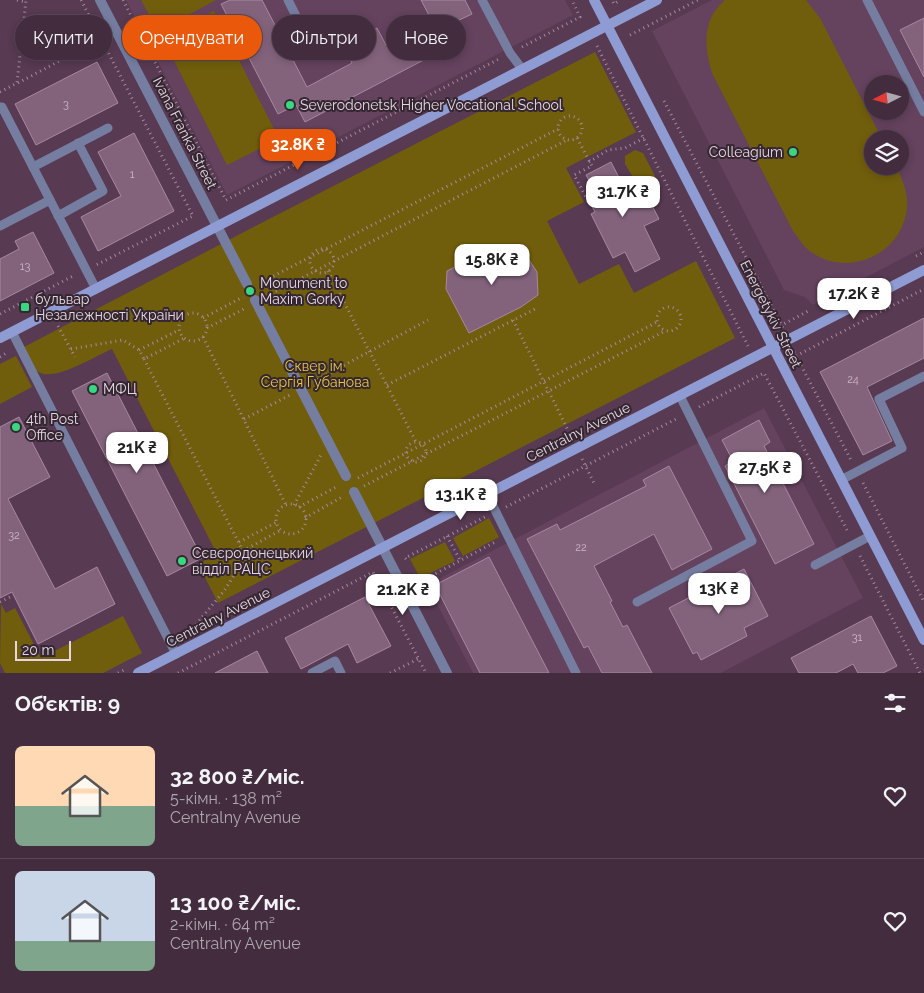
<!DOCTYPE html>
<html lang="uk">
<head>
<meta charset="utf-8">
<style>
  :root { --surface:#422c3e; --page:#4c3849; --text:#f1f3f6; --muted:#aea7b0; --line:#5a4858; --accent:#ea580c }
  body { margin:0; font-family:Raleway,sans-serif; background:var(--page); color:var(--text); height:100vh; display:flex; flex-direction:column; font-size:19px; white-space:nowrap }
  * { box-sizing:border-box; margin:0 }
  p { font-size:16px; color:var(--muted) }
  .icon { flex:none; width:28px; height:28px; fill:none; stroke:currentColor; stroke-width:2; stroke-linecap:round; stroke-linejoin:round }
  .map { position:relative; height:673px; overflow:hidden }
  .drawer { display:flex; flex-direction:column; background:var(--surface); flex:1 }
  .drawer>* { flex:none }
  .banner { position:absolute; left:15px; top:15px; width:500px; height:45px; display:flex; gap:10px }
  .needle { width:32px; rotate:264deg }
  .buttons { position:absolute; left:864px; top:75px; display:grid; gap:10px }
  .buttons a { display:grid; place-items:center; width:45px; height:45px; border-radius:50%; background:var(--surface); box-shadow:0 2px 8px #0003,0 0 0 1px var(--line); font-size:25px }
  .scale { position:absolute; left:15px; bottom:12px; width:56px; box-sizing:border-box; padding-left:5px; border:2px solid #e7d5e3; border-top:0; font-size:14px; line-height:18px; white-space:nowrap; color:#e7d5e3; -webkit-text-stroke:4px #342731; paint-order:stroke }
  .price { position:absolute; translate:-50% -42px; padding:0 11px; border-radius:10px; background:#fff; color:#222; font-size:16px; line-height:32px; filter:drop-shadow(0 1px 2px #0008) }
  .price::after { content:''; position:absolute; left:50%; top:30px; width:15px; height:11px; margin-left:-8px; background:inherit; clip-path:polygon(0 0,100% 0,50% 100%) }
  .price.on { background:var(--accent); color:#fff }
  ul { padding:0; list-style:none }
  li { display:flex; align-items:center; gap:15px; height:125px; padding:0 15px }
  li+li { border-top:1px solid var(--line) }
  li span { display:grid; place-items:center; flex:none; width:140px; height:100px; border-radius:8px; color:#555 }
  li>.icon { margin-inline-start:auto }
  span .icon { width:60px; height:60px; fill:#fffc; stroke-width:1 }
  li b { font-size:21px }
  h2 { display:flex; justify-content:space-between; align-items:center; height:60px; padding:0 15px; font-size:21px }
  .chip { padding:0 18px; border-radius:22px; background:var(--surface); box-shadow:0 2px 8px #0003,0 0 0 1px var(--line); font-size:18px; line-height:45px }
  .chip.on { background:var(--accent); color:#fff }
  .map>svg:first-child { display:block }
</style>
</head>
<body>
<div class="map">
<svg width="924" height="673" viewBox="0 0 924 673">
  <rect width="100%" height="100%" fill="#583a52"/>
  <g fill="#65425e" fill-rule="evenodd">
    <path d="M126,0h439l8,15 -346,180z"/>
    <path d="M712,0h212v247l-111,58 -8,-8 -21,-7 -132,-259zM872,84h28v27h-28zM872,139h28v27h-28z"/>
    <path d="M764,408l99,190 -142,75h-248l-46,-88z"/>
  </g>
  <g fill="#715e0c">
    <path d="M141,0h75l-58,31z"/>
    <path d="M725,0h81l14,18 62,121h-10v27h24c7,15 14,31 10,48 -9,46 -67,65 -101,33 -4,-5 -8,-11 -12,-16l-81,-158c-8,-26 -10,-54 13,-73z"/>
    <path d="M214,11l65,128 -52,26 -65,-128z"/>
    <path d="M595,52l41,80 -70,36 18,34 -37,19 32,63 40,-20 15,29 62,-32 39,77 -517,265 -20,-39 19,-10 -105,-205c-15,6 -60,35 -75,22 -7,-6 -11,-15 -15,-23l222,-116z"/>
    <path d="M635,150l8,3 13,25 -10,6 -3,-6 -7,4 -11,-18v-8z"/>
    <path d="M16,356l16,31 -32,17v-40z"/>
    <path d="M489,518l10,19 -36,19 -10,-18z"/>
    <path d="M445,542l10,19 -35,17 -10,-19z"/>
    <path d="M1,604l5,9 9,-5 26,50 82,-42 19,37 -39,20h-98l-5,-10z"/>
  </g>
  <g fill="#83637c" stroke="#a887a1">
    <path d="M230,0h32l45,87 45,-24 -9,-17 34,-18 9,17 46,-24 -11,-21h44l7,14 -19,9 9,17 -157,82 -9,-17 -18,9 -57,-110z"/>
    <path d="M924,18v59l-24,-47z"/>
    <path d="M97,62l21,41 -82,42 -21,-41z"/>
    <path d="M134,133l40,78 -76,40 -17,-34 40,-21 -23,-44z"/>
    <path d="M611,162l16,31 15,-7 17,33 -15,7 16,33 -25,13 -10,-20 -12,6 -22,-44 4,-2 -6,-11 9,-4 -12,-22z"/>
    <path d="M33,232l21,41 -54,28v-42l19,-10 -4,-8z"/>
    <path d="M508,245l17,9 12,18 1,23 -17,12 -52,26 -23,-44 1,-18 30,-15z"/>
    <path d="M924,318v40l-57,29 25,54 -29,14 -43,-83z"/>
    <path d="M107,373l95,185 -35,18 -95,-185z"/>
    <path d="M19,417l31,60 -42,22 47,90 42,-22 18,37 -77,40 -26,-52 -12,6v-171z"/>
    <path d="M759,420l11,22 -6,4 50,98 -39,20 -50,-98 8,-5 -11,-21z"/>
    <path d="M669,466l43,83 -40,21 -18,-36 -60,32 18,35 -2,1 13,25 4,-2 25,48h-50l-14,-27 -4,2 -57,-109 30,-15 3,6 86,-44 -3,-6z"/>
    <path d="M489,557l60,116h-69l-45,-88z"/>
    <path d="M744,569l24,47 -24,12 3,8 -46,24 -4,-8 -4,2 -24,-46z"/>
    <path d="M365,597l26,49 -34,17 -9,-19 -47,25 -16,-31z"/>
    <path d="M871,616l26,50 -14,7h-25l-5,-9 -17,9h-37l-8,-15z"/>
    <path d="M257,651l11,22h-53z"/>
  </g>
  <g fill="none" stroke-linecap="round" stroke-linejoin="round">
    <g stroke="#a38b9e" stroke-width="3" stroke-dasharray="1 4" stroke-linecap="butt">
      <path d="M17,0l9,2"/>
      <path d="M81,0l112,216 -97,49"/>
      <path d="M123,0l103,200 273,-141"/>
      <path d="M613,2l1,2 6,-4"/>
      <path d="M630,35l68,-35"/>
      <path d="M597,46l151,300"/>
      <path d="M522,47l58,-30 -8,-17"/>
      <path d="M18,83l83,-44"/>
      <path d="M0,92l17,-9 9,-83"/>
      <path d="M664,101l119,227"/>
      <circle cx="570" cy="128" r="12"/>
      <path d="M577,138l15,28 -18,9 12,22"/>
      <path d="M589,162l19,-12 17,-2 19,-10"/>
      <circle cx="322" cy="261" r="12"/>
      <path d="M916,256l8,-4"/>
      <path d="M328,271l88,171"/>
      <path d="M260,283l298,-154"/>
      <path d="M267,296l300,-156"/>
      <circle cx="669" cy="319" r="12"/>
      <circle cx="193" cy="327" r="14"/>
      <path d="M0,314l75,-39"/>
      <path d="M203,318l40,-21"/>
      <path d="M513,320l58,116"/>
      <path d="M58,326l17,31"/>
      <path d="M780,326l30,-16"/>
      <path d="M207,328l37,-19"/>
      <path d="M203,337l83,168"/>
      <path d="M71,349l52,-9 16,10 5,9 41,-21"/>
      <path d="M139,350l40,-20"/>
      <path d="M794,352l58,110"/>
      <path d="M796,356l128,-67"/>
      <path d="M0,357l8,-5"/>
      <path d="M144,359l99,192 2,7 -21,33 -31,37"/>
      <path d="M313,382l115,-62"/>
      <path d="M387,385l150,-77"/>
      <path d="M699,407l65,-34 84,159"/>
      <path d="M244,419l46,-24"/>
      <circle cx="416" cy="452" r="10"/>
      <path d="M582,459l13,26"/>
      <path d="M358,478l299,-156"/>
      <path d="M863,483l61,119"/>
      <path d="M364,486l301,-155"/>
      <circle cx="291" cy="519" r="15"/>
      <path d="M294,505l27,-50"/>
      <path d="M299,507l39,-21"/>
      <path d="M506,507l172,-89"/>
      <path d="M305,518l37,-21"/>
      <path d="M447,536l13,24"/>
      <path d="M239,542l38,-20"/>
      <path d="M243,551l38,-21"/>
      <path d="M860,556l60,117"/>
      <path d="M406,559l-1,-1 80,-41"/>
      <path d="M418,583l79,-42"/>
      <path d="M0,602l10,-5"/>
      <path d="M118,673l6,-3"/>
      <path d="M178,673l195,-101 53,101"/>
      <path d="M390,673l28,-14"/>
    </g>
    <g stroke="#757ea1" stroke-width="9">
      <path d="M288,0l11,22"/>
      <path d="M482,0l28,53 12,16"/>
      <path d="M867,0l57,112"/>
      <path d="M0,107h2l31,60"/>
      <path d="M58,216l45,-25 -25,-48"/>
      <path d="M0,226l50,-26"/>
      <path d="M96,289l-63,-122 75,-39"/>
      <path d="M12,332l164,322"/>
      <path d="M841,480l61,-32 -23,-49 45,-23"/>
      <path d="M487,494l89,179"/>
      <path d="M815,565l55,-29"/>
      <path d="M637,602l115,-61 -72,-145"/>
      <path d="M312,673l23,-12 6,12"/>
    </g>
    <g stroke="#757ea1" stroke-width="10">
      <path d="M100,0l147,284"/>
      <path d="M255,300l91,176"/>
      <path d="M354,492l93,181"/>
    </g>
    <g stroke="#8f9cd3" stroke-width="10">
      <path d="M594,0l330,640"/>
      <path d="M0,338l657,-338"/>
      <path d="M138,673l786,-403"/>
    </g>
  </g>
  <g fill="#37d880" stroke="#342731" stroke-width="2">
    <circle cx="290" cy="105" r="5"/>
    <circle cx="793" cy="152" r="5"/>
    <circle cx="250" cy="291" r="5"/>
    <rect x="20" y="302" width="10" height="10" rx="2.5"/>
    <circle cx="93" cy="389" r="5"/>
    <circle cx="16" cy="427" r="5"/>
    <circle cx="182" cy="561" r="5"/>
  </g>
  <g text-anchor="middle" stroke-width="4" stroke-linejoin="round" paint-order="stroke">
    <g font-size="11" fill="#ceb8c9">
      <text x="66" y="108">3</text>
      <text x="132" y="178">1</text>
      <text x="25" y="270">13</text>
      <text x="853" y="383">24</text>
      <text x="14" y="539">32</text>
      <text x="581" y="551">22</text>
      <text x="857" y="641">31</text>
    </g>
    <g font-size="14" fill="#e7d5e3" stroke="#342731" text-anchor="start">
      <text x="300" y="110">Severodonetsk Higher Vocational School</text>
      <text x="783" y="157" text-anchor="end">Colleagium</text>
      <text x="260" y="288">Monument to<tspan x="260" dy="16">Maxim Gorky</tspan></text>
      <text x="35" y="304">бульвар<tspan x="35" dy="16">Незалежності України</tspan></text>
      <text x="103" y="394">МФЦ</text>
      <text x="26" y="424">4th Post<tspan x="26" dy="16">Office</tspan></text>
      <text x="192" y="558">Сєвєродонецький<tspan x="192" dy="16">відділ РАЦС</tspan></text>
    </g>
    <g font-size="14" fill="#e7d5e3" stroke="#342731">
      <text transform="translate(185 133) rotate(63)" y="5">Ivana Franka Street</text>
      <text transform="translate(771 314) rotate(63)" y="5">Energetykiv Street</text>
      <text transform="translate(578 432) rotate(-27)" y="5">Centralny Avenue</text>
      <text transform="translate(218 617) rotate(-27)" y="5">Centralny Avenue</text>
    </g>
    <g font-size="14" fill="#e9c640" stroke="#342731">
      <text x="315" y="371">Сквер ім.<tspan x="315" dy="16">Сергія Губанова</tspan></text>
    </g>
  </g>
</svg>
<div class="buttons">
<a><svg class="needle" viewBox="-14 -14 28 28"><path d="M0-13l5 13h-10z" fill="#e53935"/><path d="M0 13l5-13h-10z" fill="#aea7b0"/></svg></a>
<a><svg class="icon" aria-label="layers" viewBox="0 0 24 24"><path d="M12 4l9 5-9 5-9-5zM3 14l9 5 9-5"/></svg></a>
</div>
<div class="scale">20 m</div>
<b class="price on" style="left:298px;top:171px">32.8K ₴</b>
<b class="price" style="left:623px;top:218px">31.7K ₴</b>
<b class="price" style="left:492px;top:286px">15.8K ₴</b>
<b class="price" style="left:854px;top:320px">17.2K ₴</b>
<b class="price" style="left:137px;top:474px">21K ₴</b>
<b class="price" style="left:765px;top:494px">27.5K ₴</b>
<b class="price" style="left:461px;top:521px">13.1K ₴</b>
<b class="price" style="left:719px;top:615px">13K ₴</b>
<b class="price" style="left:403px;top:616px">21.2K ₴</b>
<div class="banner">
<a class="chip">Купити</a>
<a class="chip on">Орендувати</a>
<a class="chip">Фільтри</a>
<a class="chip">Нове</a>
</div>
</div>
<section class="drawer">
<h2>Об’єктів: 9<svg class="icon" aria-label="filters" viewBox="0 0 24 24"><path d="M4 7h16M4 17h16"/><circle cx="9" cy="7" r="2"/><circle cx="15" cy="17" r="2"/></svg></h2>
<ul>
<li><span style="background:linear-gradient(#ffd9b3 60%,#7fa58c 0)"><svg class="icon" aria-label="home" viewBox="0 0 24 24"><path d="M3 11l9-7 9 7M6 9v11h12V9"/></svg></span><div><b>32 800 ₴/міс.</b><p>5-кімн. · 138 m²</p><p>Centralny Avenue</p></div><svg class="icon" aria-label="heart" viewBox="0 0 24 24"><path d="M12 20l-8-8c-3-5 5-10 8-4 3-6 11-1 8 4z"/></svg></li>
<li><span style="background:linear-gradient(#c9d6e8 70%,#7fa58c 0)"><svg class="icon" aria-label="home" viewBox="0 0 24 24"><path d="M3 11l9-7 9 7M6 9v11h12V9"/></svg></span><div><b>13 100 ₴/міс.</b><p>2-кімн. · 64 m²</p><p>Centralny Avenue</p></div><svg class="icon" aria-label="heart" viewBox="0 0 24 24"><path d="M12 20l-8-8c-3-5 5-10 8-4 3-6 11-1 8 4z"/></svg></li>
</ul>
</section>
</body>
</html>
